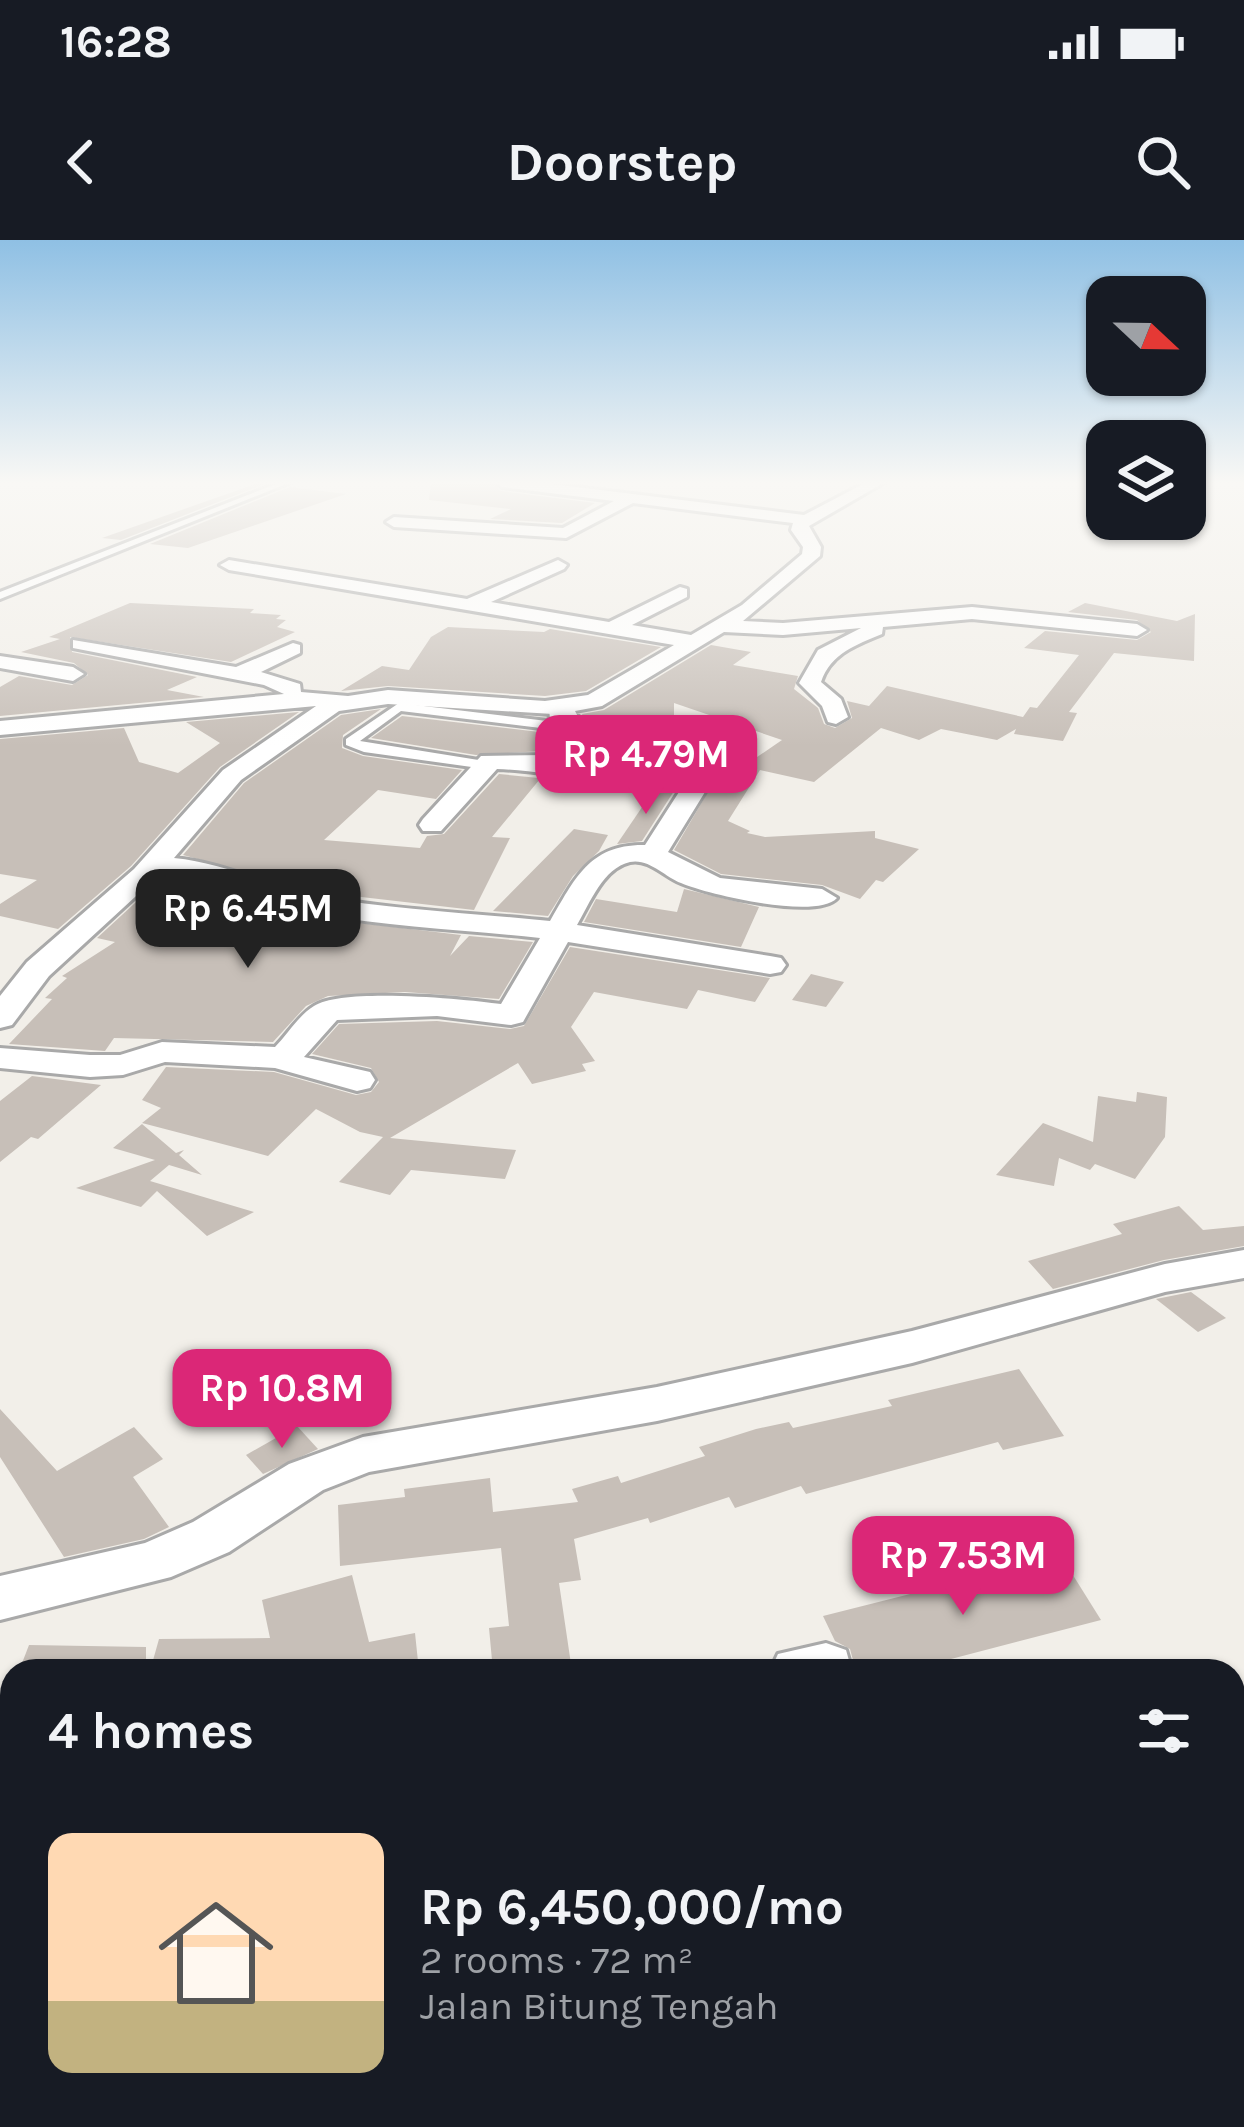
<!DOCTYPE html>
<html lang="en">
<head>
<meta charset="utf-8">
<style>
  :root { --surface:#171b24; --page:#20242c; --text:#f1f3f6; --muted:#9ea1a6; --line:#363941; --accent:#db2777 }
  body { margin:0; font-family:Karla,sans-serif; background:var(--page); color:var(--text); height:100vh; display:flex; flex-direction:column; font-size:45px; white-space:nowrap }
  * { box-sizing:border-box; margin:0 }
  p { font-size:39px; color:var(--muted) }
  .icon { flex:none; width:66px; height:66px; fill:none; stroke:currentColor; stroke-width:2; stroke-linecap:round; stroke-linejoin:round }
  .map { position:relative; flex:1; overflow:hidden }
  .drawer { position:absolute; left:0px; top:1419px; width:1245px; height:468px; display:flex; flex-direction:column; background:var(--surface); border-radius:36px 36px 0 0; box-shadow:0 3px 9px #0004 }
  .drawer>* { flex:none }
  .needle { width:78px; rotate:112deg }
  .buttons { position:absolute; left:1086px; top:36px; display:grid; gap:24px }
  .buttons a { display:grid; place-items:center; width:120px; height:120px; border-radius:24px; background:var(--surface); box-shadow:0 3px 9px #0004; font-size:60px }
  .price { position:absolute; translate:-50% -102px; padding:0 27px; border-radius:24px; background:var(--accent); color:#fff; font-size:39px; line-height:78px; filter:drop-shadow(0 3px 6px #0008) }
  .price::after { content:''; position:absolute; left:50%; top:72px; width:36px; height:27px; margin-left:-18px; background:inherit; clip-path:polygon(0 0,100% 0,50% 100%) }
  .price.active { background:#222; color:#fff }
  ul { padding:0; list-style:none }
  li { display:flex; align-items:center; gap:36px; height:300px; padding:0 48px }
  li+li { border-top:3px solid var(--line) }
  li span { display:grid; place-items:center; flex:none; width:336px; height:240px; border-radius:24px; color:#555 }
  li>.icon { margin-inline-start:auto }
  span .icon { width:144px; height:144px; fill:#fffc; stroke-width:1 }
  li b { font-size:51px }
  h2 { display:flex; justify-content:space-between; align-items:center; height:144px; padding:0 48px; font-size:51px }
  .status { display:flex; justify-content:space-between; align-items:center; height:84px; padding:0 60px; background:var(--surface); direction:ltr }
  .status svg { height:33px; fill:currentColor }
  header { display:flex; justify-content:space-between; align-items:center; height:156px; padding:0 48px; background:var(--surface); font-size:54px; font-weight:700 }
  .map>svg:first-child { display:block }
</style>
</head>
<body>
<div class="status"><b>16:28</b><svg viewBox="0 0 49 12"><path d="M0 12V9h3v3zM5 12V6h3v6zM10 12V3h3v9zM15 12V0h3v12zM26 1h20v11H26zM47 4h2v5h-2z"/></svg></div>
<header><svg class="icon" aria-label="back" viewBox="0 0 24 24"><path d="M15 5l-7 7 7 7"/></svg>Doorstep<svg class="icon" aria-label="search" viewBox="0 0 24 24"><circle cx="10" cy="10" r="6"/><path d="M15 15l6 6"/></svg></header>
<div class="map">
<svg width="1244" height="1887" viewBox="0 0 1244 1887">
  <rect width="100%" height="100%" fill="#f2efe9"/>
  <g fill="#c7bfb8">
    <path d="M431,242h60l10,9 94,12 -33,20 -72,-4 21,-10 -82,-9z"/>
    <path d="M258,243l6,1 -143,56 -19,-2z"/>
    <path d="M290,247l56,7 -158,54 -38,-4z"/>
    <path d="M130,363l124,6 -4,4 31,2 -5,4 10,1 -9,7 18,5 -64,30 -161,-25 2,15 125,25 -30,13 37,7 -204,19v-29l19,-11 53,9 16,-10 -14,-12 -53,-11 39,-13 -11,-2z"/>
    <path d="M1085,363l92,18 18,-7 -1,47 -80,-8 -45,59 8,1 -14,28 -49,-7 2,-5 -19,11 -56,-11 -22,11 -38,-12 -67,54 -54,-12 -32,51 22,10 -3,2 18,4 110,-6v7l44,11 -36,33 -7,-2 -16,19 -38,-14 -101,-11 -47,-24 35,-60 73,-50 -108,-37v61l7,5 -75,-7 -6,-15 -14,13 -13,-2 18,-22 -9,-22 22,-4 107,-65 40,7 -18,13 65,11 -4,13 24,19 6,16 11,4 17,-10 -5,-17 22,5 18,-20 136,31 7,-10 7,1 42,-53 -55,-7 21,-17 92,9 14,-8 -14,-12 -69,-8z"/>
    <path d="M448,387l96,5 6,-3 111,18 -75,44 -41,5 -157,-10 -47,5 41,-25 27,4 22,-33z"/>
    <path d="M381,469l-38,26 -1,13 21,8 99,14 -26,29 -58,-9 -54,50 96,8 7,-12 17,-2 55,-60 60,6 -19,-1 -48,58 18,1 -36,72 -156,-18 -135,-37 61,-72 97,-68z"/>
    <path d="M299,472l-79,55 -89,99 -73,63 -58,-13v-12l37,-24 -37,-6v-135l124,-11 15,34 39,11 42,-30 -34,-21z"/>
    <path d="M402,476l146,17 8,-3 2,2 -15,19 -67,4 -105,-17z"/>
    <path d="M653,551h21l-32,50 -25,3z"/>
    <path d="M574,589l34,6 -9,16 -26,25 -25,40 -55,-5z"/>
    <path d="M161,639l157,39 143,17 -11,21 19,-20 64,6 -34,57 -94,-7 -77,4 -22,10 -33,36 -159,-4 -9,13 -96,-7 43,-45 -7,-1 22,-20 -5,-2 53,-34 -18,-4z"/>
    <path d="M684,649l75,18 -18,40 -157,-25 12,-23 81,13z"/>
    <path d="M570,707l200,31 -15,24 -57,-12 -11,19 -93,-17 -23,35 24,34 -13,3 4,7 -54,13 -14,-21 -128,75 126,12 -11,29 -94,-9 -21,25 -51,-13 44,-45 -23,-5 -44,-23 -48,47 -126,-33 19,-15 -19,-8 24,-33 108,5 82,23 15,-3 8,-10 -8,-14 -59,-14 27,-30 98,-3 73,8 14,-3z"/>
    <path d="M811,734l33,8 -18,25 -34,-7z"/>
    <path d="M32,836l69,9 -63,54 -7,-2 -31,25v-61z"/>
    <path d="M1137,852l30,5 -2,40 -30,42 -40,-15 -5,6 -31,-12 -5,28 -58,-11 47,-52 50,19 5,-46 38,6z"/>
    <path d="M142,884l34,29 8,-3 -5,5 23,20 -33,-10 -19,16 104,31 -47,24 -50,-45 -16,16 -65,-19 79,-28 -42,-12z"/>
    <path d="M1179,966l24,24 41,-4v20l-80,14 -111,29 -25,-28 94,-27 -9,-10z"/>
    <path d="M1191,1052l35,26 -28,14 -42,-33z"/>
    <path d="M1019,1129l45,67 -61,14 -5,-8 -192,52 -5,-8 -66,22 -6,-11 -79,26 -2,-5 -74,21 7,41 -22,3 13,88h-79l-4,-43 20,-2 -8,-78 -161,18 -2,-61 67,-8 -1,-8 86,-11 3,34 85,-10 -6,-13 46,-13 3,7 84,-27 -6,-9 57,-18 33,-7 4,6 99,-22 -4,-6z"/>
    <path d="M0,1169l57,62 77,-44 29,32 -30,18 36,50 -25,12 -80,18 -64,-100z"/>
    <path d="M297,1186l21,23 -55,25 -17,-19z"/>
    <path d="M1061,1316l40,64 -196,51h-49l-6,-22 -15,-8 -12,-25z"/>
    <path d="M352,1335l17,67 46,-9 4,38h-269l9,-32 111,-1 -8,-38z"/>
    <path d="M29,1405l117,2v24h-127z"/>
  </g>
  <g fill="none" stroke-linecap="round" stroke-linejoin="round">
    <defs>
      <g id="service">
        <path d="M281,242h10l-291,117v-7z"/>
        <path d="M399,463l148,18 3,-2 -1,-11 6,-4 6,4 1,12 -13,9 -148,-18 -41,30 131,21v6l-5,1 -122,-17 -18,-7v-6z"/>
        <path d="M1244,1672v34l-11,2v-34z"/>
        <path d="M362,1875h38l1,12h-38z"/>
        <path d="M934,1875h38l5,12h-38z"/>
      </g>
      <g id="minor">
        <path d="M495,242h40l269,33 63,-33h18l-76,44 12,21 -1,9 -77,65 40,2 189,-16 165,17 10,6 -10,6 -165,-17 -89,8 -1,7c-26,11 -51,19 -61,48l20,17 7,18 -12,7 -8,-2 -6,-16 -23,-23 19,-33 43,-22 -78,7 -59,-3 -122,74 -27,5 12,22 -22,28c27,7 125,9 136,18l4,13 -37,60 52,26 102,11 15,9c-20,22 -128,-3 -156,-15 -16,-6 -32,-25 -51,-21 -27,6 -40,41 -53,63l193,31 11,2 5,7 -5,7 -11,2 -202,-32 -45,80 -12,3 -74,-9 -100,4 -33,37 66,15 5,8 -5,8 -13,3 -82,-23 -110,-6 -42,13 -33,2 -90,-9v-20l90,7h30l42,-13 113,5c12,-12 24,-32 39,-41 28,-19 151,-7 187,-2l39,-66c-73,-8 -149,-11 -221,-24 -60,-11 -96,-34 -159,-40l-111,102 -37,49 -12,3v-32l27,-34 107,-93 89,-99 93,-64 -316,29v-14l284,-27 -20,-9 -191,-37v-8l163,27 57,-24 7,2v8l-39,19 39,12 1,8 47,4 40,-6 157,11 43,-6 86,-50 -445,-75 -9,-5 9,-5 238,39 91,-39 9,5 -3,4 -73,33 118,20 71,-35 7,2v8l-55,28 59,10 51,-30 60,-51 1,-7 -12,-17 2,-7 -160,-20 -67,35 -172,-11 -8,-5 8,-5 169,11 51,-27 -112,-14zM388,464l165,10 10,19 -18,22 -64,1 -58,63 -4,6 4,6h18l56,-62c61,2 119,20 181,18l1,5 -34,53c-56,-1 -70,34 -95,76 -77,-8 -157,-11 -233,-25 -50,-10 -91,-33 -143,-38l67,-78 98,-69z"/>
        <path d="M0,416l73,11 11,7 -11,7 -73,-13z"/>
        <path d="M1244,1010v28l-79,14 -253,71 -255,58 -288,51 -46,18 -94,62 -58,25 -171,43v-44l145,-33 48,-21 96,-58 74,-27 294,-50 255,-56 253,-67z"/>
        <path d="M826,1403l20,7 6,21h-82l8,-17z"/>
        <path d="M12,1846v29h58l-5,12h-65v-38z"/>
      </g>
    </defs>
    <use href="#service" stroke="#a9a9a9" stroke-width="6"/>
    <use href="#minor" stroke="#a9a9a9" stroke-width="6"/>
    <use href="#service" fill="#fff" fill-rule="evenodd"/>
    <use href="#minor" fill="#fff" fill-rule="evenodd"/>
  </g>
  <linearGradient id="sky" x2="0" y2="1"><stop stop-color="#8fc0e4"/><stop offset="0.48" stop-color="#f9f8f5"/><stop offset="1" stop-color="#f9f8f5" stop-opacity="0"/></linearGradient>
  <rect width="1244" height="506" fill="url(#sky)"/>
</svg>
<div class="buttons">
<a><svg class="needle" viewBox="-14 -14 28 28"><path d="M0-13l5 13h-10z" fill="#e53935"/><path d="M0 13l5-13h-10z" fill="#9ea1a6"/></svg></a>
<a><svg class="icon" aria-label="layers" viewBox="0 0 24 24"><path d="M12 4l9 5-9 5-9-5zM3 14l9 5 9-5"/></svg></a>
</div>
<b class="price" style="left:646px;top:577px">Rp 4.79M</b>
<b class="price active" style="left:248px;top:731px">Rp 6.45M</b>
<b class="price" style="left:282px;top:1211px">Rp 10.8M</b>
<b class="price" style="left:963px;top:1378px">Rp 7.53M</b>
<section class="drawer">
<h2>4 homes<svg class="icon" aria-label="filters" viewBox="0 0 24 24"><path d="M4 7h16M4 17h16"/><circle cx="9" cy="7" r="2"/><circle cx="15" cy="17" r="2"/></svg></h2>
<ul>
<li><span style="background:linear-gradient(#ffd9b3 70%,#c2b280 0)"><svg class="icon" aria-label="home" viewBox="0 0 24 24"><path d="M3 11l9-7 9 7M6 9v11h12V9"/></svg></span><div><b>Rp 6,450,000/mo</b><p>2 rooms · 72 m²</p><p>Jalan Bitung Tengah</p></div></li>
</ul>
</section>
</div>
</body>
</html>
